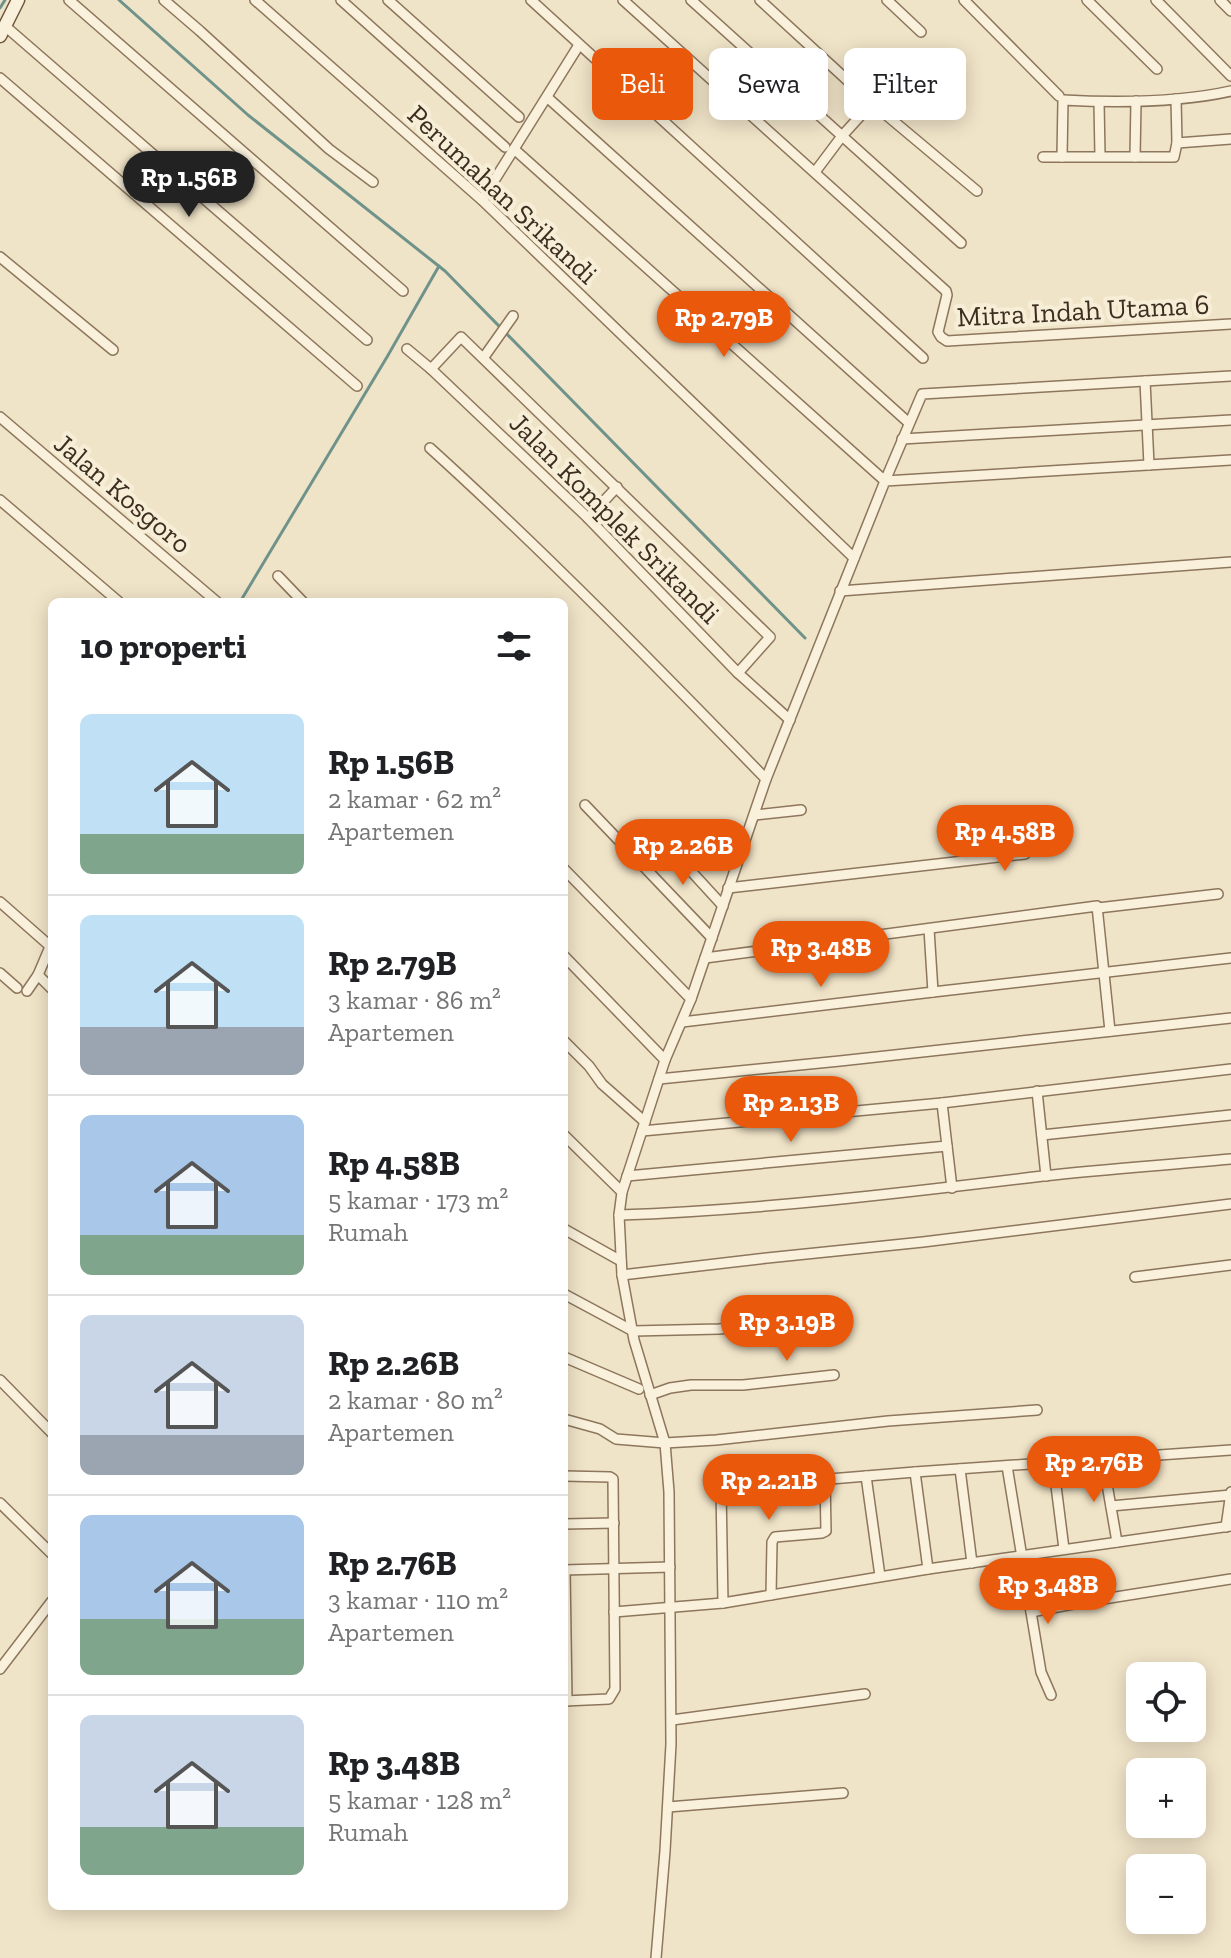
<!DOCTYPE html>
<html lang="id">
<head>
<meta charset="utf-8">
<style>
  :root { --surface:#fff; --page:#f2f2f2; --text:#202124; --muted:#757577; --line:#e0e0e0; --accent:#ea580c }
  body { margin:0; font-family:"Zilla Slab",serif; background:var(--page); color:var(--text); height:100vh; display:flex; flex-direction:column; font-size:30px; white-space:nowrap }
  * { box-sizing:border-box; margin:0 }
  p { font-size:26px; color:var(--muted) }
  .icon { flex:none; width:44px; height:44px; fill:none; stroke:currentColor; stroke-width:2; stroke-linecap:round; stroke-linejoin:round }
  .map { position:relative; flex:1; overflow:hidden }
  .panel { position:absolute; left:48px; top:598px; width:520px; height:1312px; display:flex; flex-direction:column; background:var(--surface); border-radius:12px; box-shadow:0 4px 20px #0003 }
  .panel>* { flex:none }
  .banner { position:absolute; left:592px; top:48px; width:518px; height:72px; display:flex; gap:16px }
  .tools { position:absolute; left:1126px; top:1662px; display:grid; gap:16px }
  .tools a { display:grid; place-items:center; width:80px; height:80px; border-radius:12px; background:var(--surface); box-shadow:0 4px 20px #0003; font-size:40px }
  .price { position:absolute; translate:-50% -68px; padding:0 18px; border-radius:28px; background:var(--accent); color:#fff; font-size:26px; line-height:52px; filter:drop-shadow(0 2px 4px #0008) }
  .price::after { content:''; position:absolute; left:50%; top:48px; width:24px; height:18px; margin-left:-12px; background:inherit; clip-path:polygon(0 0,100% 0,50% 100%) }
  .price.selected { background:#222; color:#fff }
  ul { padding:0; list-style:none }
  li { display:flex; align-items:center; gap:24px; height:200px; padding:0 32px }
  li+li { border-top:2px solid var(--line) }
  li span { display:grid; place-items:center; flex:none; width:224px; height:160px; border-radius:12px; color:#555 }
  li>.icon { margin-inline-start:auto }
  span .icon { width:96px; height:96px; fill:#fffc; stroke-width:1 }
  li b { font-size:34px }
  h2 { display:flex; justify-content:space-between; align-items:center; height:96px; padding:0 32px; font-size:34px }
  .tag { padding:0 28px; border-radius:12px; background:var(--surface); box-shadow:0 4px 20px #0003; font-size:28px; line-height:72px }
  .tag.selected { background:var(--accent); color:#fff }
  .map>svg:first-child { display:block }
</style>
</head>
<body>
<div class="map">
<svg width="1231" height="1958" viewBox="0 0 1231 1958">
  <rect width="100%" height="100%" fill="#f0e4c8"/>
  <path fill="#a9c4bc" stroke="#6f938a" stroke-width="2" d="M1024,824l1,21 -14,-1v-19z"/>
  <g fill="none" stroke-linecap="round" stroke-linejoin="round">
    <g stroke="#6f938a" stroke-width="3">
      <path d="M119,0l129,115 197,156 360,367"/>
      <path d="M0,8l5,-8"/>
      <path d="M240,602l147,-245 52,-91"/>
    </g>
    <defs>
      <g id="street">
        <path d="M69,0l334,291"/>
        <path d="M164,0l36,31 129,118 44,33"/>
        <path d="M255,0l227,200 372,358"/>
        <path d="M341,0l164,147"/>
        <path d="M388,0l131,117"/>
        <path d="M531,0l392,358"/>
        <path d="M623,0l323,291 1,4 -9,37 3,5 6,4 284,-17"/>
        <path d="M691,0l270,243"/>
        <path d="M760,0l112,103 105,88"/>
        <path d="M887,0l34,32"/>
        <path d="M964,0l95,96"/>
        <path d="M1087,0l70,69"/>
        <path d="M1156,0l75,76"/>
        <path d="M1220,0l11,11"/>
        <path d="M5,26l362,314"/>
        <path d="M0,78l357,308"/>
        <path d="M548,98l361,325"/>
        <path d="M1176,99l1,44"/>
        <path d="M1099,102l1,54"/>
        <path d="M514,149l371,332 37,-87 309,-18"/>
        <path d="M1043,157h131l3,-14 54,-4"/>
        <path d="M1062,157l1,-57c55,3 114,3 168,-9"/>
        <path d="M1135,157l1,-56"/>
        <path d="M815,172l27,-36 30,-33"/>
        <path d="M482,200l97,-155"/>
        <path d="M0,257l113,93"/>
        <path d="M407,349l24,20 157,149 150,155 52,47"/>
        <path d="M484,357l29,-41"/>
        <path d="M431,369l30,-32 309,300 -32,36"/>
        <path d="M1145,381l4,84"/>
        <path d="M0,417l217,185"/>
        <path d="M902,439l329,-19"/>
        <path d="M430,448c117,106 226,218 336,331"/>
        <path d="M0,500l119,102"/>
        <path d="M588,518l29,-31"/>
        <path d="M278,576l25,26"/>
        <path d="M840,591l391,-29"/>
        <path d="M585,805l127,133"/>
        <path d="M755,815l46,-5"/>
        <path d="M668,846l55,60"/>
        <path d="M564,869l127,130"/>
        <path d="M728,888l297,-34"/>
        <path d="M0,902l50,44"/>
        <path d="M1098,908l120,-14"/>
        <path d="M564,956l101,104"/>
        <path d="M705,958l392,-52 13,125"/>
        <path d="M0,973l17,15"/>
        <path d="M38,975l14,14"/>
        <path d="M27,991l11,-16 14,-33"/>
        <path d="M933,992l298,-34"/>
        <path d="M682,1022l251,-30 -4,-63"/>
        <path d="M564,1041l25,25 13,18 43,38"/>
        <path d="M659,1079l181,-18 391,-43"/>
        <path d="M1037,1091l9,85"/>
        <path d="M642,1131l300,-28 289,-34"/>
        <path d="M564,1135l58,57"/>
        <path d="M1042,1135l189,-20"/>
        <path d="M947,1146l5,42"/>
        <path d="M627,1176l320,-30 -5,-43"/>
        <path d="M619,1215c142,-5 283,-22 424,-39 62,-7 125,-11 188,-17"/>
        <path d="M564,1229l57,32"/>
        <path d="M622,1275l145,-17 156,-16 308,-38"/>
        <path d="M1135,1277l96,-12"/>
        <path d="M564,1294l69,37 86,-2 83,-8"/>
        <path d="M564,1357l75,32"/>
        <path d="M0,1380l52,53"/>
        <path d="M650,1395l20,-7 21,-3h52l91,-10"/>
        <path d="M564,1419l36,10 16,10 49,4 51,-3 172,-19 149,-11"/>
        <path d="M1103,1461l14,81"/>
        <path d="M1053,1462l11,87"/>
        <path d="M719,1465l2,23 194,-16 316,-22"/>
        <path d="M1007,1466l24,146 53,-10 147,-23"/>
        <path d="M960,1469l12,94"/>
        <path d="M915,1472l13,97"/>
        <path d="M564,1476l46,1 3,2 2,210 -6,10 -45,2"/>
        <path d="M866,1476l14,100"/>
        <path d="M0,1503l52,51"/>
        <path d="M1111,1506l120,-11"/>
        <path d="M564,1524l50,-1"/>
        <path d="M1226,1527l5,-35"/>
        <path d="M564,1570l106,-3"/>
        <path d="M565,1570l2,131"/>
        <path d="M771,1595l1,-53 3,-5 47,-4 4,-2 -1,-52"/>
        <path d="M723,1603l205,-34 303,-43"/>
        <path d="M614,1612l109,-9 -2,-115"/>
        <path d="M1031,1612l10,60 10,23"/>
        <path d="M0,1669l52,-68"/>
        <path d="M672,1720l193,-26"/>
        <path d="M668,1807l175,-14"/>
        <path d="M656,1958l9,-107 6,-107 -2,-252 -4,-49 -31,-103 -12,-65 -3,-60 3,-23 43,-132 26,-61 75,-220 119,-298 346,-21"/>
      </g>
      <path id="secondary" d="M0,36l18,-36"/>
    </defs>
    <use href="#street" stroke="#8d765c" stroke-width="12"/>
    <use href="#secondary" stroke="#6f573f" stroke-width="15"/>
    <use href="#street" stroke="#faf1dc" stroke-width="9"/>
    <use href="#secondary" stroke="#faf1dc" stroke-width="12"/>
  </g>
  <g text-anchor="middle" stroke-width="8" stroke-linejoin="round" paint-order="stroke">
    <g font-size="28" fill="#3d2e20" stroke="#f7eed8">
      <text transform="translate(503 194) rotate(43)" y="10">Perumahan Srikandi</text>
      <text transform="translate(1083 310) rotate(-3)" y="10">Mitra Indah Utama 6</text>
      <text transform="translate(123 493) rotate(40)" y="10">Jalan Kosgoro</text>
      <text transform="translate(615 518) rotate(45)" y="10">Jalan Komplek Srikandi</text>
    </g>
  </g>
</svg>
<div class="tools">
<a><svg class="icon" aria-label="locate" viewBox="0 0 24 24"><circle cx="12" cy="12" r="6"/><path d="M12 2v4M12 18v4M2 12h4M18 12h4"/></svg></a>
<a>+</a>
<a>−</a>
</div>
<b class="price selected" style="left:189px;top:219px">Rp 1.56B</b>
<b class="price" style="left:724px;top:359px">Rp 2.79B</b>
<b class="price" style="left:1005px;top:873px">Rp 4.58B</b>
<b class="price" style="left:683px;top:887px">Rp 2.26B</b>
<b class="price" style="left:821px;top:989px">Rp 3.48B</b>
<b class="price" style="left:791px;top:1144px">Rp 2.13B</b>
<b class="price" style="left:787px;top:1363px">Rp 3.19B</b>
<b class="price" style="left:1094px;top:1504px">Rp 2.76B</b>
<b class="price" style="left:769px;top:1522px">Rp 2.21B</b>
<b class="price" style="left:1048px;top:1626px">Rp 3.48B</b>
<div class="banner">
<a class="tag selected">Beli</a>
<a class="tag">Sewa</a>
<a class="tag">Filter</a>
</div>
<section class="panel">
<h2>10 properti<svg class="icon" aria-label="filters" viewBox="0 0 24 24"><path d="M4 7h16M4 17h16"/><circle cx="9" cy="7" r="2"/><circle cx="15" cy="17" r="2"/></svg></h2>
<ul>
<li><span style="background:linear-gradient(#bfe0f5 75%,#7fa58c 0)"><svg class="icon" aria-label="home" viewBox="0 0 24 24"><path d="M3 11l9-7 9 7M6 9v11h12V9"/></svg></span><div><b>Rp 1.56B</b><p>2 kamar · 62 m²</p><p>Apartemen</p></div></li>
<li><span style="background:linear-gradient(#bfe0f5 70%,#9aa5b1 0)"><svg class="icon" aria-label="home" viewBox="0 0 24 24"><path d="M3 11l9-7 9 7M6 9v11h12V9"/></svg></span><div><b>Rp 2.79B</b><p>3 kamar · 86 m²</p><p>Apartemen</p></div></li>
<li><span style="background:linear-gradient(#a9c7e8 75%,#7fa58c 0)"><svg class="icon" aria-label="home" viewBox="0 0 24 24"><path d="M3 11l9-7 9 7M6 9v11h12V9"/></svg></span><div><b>Rp 4.58B</b><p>5 kamar · 173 m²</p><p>Rumah</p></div></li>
<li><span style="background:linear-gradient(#c9d6e8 75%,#9aa5b1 0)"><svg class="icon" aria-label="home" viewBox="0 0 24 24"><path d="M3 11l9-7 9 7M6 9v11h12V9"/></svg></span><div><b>Rp 2.26B</b><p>2 kamar · 80 m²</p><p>Apartemen</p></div></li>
<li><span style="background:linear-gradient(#a9c7e8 65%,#7fa58c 0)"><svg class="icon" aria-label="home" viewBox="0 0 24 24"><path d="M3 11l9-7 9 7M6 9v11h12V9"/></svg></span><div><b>Rp 2.76B</b><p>3 kamar · 110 m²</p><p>Apartemen</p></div></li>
<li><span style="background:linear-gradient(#c9d6e8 70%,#7fa58c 0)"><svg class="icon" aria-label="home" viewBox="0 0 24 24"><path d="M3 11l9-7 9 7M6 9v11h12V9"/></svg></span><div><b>Rp 3.48B</b><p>5 kamar · 128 m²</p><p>Rumah</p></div></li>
</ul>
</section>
</div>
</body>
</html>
